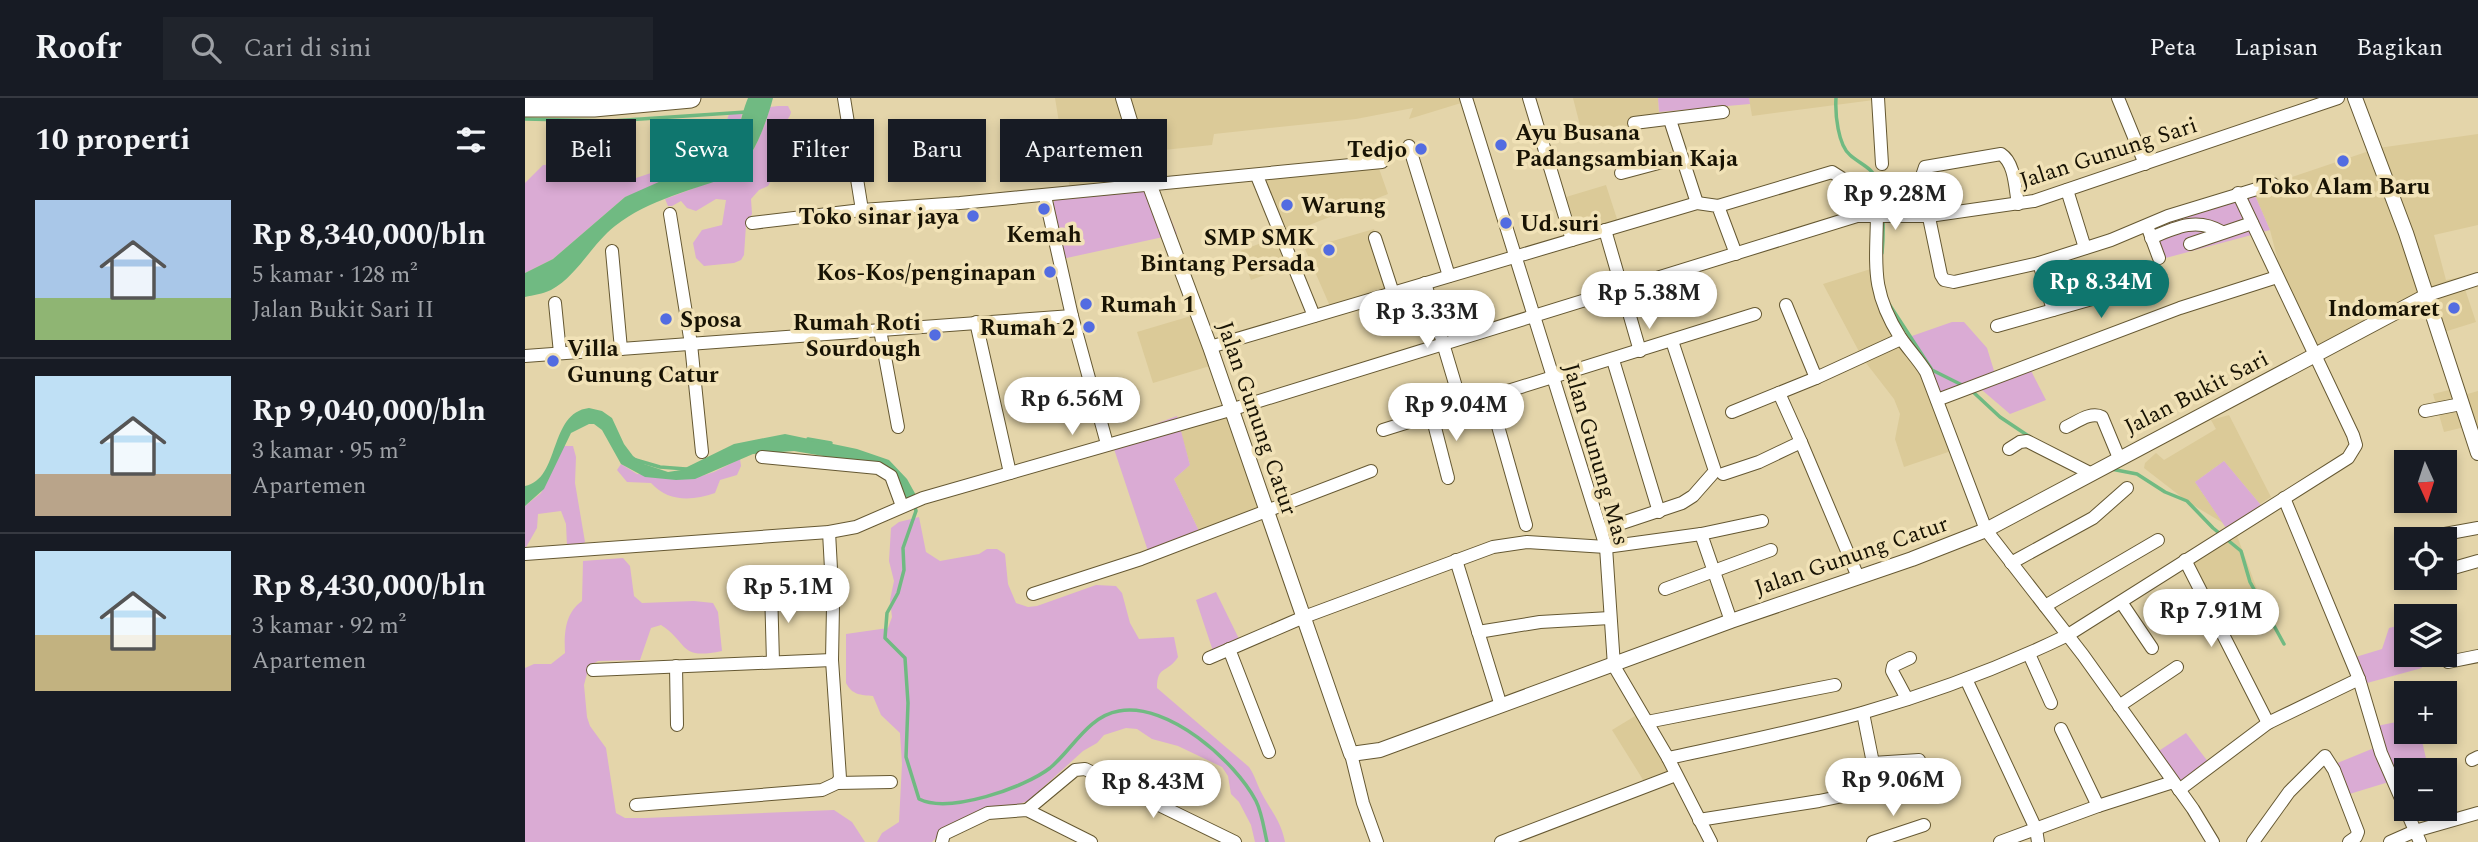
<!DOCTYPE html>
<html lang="id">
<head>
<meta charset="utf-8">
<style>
  :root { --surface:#171b24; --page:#20242c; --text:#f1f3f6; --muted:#9ea1a6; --line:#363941; --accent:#0f766e }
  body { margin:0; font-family:Spectral,serif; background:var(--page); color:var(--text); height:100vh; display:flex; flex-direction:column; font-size:26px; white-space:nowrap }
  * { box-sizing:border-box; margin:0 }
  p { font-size:23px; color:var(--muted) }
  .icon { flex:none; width:38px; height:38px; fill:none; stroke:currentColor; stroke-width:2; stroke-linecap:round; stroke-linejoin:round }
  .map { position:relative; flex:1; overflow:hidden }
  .panel { display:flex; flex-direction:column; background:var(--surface); width:525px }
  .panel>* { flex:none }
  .guide { position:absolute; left:21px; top:21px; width:665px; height:63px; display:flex; gap:14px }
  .needle { width:46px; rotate:177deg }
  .buttons { position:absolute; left:1869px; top:352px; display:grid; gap:14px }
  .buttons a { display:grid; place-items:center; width:63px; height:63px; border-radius:0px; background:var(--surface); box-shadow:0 4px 10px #0003; font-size:35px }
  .price { position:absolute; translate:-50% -60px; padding:0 16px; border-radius:24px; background:#fff; color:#222; font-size:23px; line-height:46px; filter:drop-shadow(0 2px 4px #0008) }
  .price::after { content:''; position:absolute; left:50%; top:42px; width:21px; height:16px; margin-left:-10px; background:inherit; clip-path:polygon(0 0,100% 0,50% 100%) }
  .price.on { background:var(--accent); color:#fff }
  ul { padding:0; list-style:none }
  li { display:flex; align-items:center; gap:21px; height:175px; padding:0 35px }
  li+li { border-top:2px solid var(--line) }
  li span { display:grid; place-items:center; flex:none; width:196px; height:140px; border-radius:0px; color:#555 }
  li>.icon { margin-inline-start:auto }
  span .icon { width:84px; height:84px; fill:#fffc; stroke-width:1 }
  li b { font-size:30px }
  h2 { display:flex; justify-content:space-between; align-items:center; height:84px; padding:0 35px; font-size:30px }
  .pill { padding:0 24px; border-radius:0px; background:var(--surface); box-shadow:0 4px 10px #0003; font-size:24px; line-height:63px }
  .pill.on { background:var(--accent); color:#fff }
  header { display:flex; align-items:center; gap:42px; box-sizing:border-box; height:98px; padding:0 35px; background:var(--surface); border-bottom:2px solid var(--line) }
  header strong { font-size:33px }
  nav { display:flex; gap:38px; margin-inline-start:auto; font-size:24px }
  .search { width:490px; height:63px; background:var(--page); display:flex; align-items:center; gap:18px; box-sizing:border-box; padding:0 24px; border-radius:0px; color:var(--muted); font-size:26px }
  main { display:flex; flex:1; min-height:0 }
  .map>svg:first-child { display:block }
</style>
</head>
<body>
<header>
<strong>Roofr</strong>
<div class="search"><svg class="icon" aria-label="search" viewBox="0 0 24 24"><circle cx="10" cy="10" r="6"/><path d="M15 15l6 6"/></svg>Cari di sini</div>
<nav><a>Peta</a><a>Lapisan</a><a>Bagikan</a></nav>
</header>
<main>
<section class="panel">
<h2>10 properti<svg class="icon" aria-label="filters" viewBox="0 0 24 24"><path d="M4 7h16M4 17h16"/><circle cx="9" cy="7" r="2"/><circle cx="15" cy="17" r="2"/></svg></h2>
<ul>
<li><span style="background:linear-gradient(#a9c7e8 70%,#8fb573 0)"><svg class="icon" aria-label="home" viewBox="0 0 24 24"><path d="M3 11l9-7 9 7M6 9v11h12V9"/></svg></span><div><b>Rp 8,340,000/bln</b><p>5 kamar · 128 m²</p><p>Jalan Bukit Sari II</p></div></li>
<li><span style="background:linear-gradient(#bfe0f5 70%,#b9a48a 0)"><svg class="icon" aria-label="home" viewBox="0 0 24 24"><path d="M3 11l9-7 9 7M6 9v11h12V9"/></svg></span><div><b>Rp 9,040,000/bln</b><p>3 kamar · 95 m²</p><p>Apartemen</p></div></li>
<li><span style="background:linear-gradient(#bfe0f5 60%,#c2b280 0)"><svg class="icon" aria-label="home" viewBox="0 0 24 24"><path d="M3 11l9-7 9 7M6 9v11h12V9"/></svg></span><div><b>Rp 8,430,000/bln</b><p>3 kamar · 92 m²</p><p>Apartemen</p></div></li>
</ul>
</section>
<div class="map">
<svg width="1953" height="744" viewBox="0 0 1953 744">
  <rect width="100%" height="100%" fill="#e4d5aa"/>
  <g fill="#dbca98">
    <path d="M530,0h405l1,5 -52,16 4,-11 -57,11 -142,15 -2,11 -68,7 13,33 -86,11z"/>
    <path d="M1048,0h85l1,19 -75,24z"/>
    <path d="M1224,0h140l-137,18z"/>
    <path d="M1953,36v91l-44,10 12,45 15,-3 15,45 -32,10 -13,-36 -118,63 -21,-44 -22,-85 -19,-44 38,-8 89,-30z"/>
    <path d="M846,56l5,6 12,34 -104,41 10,29 -43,16 -11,-29 43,-16 -20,-62z"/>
    <path d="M1081,87l12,37 -39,13 -13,-38z"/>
    <path d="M849,131l23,66 -64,18 -28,-64z"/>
    <path d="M1352,169l12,45 20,25 51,111 -56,19 -9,-28 5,-25 -6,-15 -31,-40 -40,-75z"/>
    <path d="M676,215l19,50 -67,20 -16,-51z"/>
    <path d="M1936,289l3,8 14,-4v52l-5,-18 -29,7 -11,-38z"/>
    <path d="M711,311l31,103 -67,21 -26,-54 16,-14 -11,-39z"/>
    <path d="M1704,317l42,82 -11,7 -36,-43 -29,21 28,41 -35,-21 -44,-34 1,-5 11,-10 8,7 52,-31 -5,-9z"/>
    <path d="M1709,430l34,90 -43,18 -40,-74z"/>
    <path d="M1115,615l35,68 -25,10 -38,-61z"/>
  </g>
  <g fill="#daabd4">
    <path d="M1133,0h91l1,6 -91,8z"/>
    <path d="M253,8h10l3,6c-2,11 -17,18 -17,31 -1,7 4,16 5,23l-11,20 -9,4 -8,9 1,15 -6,11 -2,30 -3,5 -7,3 -30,3 -8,-8 -3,-15 9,-13 20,-5 4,-25 -10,-1 -20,12 -9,-3 -6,-7 -9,5h-4l-3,-7 73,-27c13,-12 28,-47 32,-65z"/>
    <path d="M204,16h13l-7,30 -10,17 -100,36 -72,62 -28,14v-90l18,-18 20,-1 30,5 2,10h38l27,-9 52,-12 1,-24 13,-11z"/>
    <path d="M632,87l20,49 -115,25 -11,-50 5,-12z"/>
    <path d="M1726,88l19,44 -108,29 -12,-43z"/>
    <path d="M1427,224h12l23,26 8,26 31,-13 20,39 -36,14 -35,-30 -39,12 -27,-59z"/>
    <path d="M652,318l13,49 -16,14 26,54 -51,21 -38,-114z"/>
    <path d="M38,348h10l3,11 -1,26 10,59 -4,3 -14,1 -1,-22 -5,-13 -23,3 -1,14 -12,21v-43l16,-13z"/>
    <path d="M215,361l1,7 -4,9 -17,5 -5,13c-23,8 -47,9 -64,-10l-24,-1 -10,-12 4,-6 16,10 58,4 19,-6z"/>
    <path d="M1699,363l41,49 -37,21 -33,-49z"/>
    <path d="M394,419l7,35 14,9 39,-7 8,-5h10l8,5 3,30 8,19 12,4 9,-1 59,-21 20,1 6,7 8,30 9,16 35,-2 4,20c-11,17 -21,8 -21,31l92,79c6,9 8,17 12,25 10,19 20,29 24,50h-30l-4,-17 -12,-23 -8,-8 -3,-18 -6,-9 -44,-21 -26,-7 -15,-10 -11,-1 -22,7 -7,8 -14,8 -55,50 -82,27 -14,14h-55l5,-9 17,-11 3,-58 -2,-31 -19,-18 -8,-19c-12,-1 -21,-1 -27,-13v-49l42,-6 4,-11 -2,-17 4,-19 -5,-20 2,-33 8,-6z"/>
    <path d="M98,460l7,8 4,30 8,7 52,-2 19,2 5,9 4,39c-44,9 -32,-7 -61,-26l-10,3 -11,32 -42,1 -9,5 -5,19 3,32 3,9 16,22 10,65 9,5h20l189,-8 18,12 13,20h-340v-174l9,-4h17l14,-11c-1,-20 0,-40 17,-52l1,-40z"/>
    <path d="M691,494l25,51 -28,8 -17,-51z"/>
    <path d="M1880,526l1,30 11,1 5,13 -66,18 -7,-27 33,-10 7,-21z"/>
    <path d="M1881,622v12h14l7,31 12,2 1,5h-34v24l-8,2 -6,-15 -49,15 -8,-32 44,-18 -7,-19z"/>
    <path d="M1661,635l23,30 -29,26 -26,-35z"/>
  </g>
  <g fill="#70ba82">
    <path d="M223,0h25c-6,23 -20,63 -40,77 -39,15 -84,24 -118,51 -24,19 -37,49 -64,64 -8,4 -18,5 -26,7v-24l28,-14 72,-62 45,-20 55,-16c14,-19 14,-42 23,-63z"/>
    <path d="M64,310l13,3 10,7 12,26 9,12 11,8 24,8 13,-2 53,-26 51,-10 72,15 32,11 18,19 10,18 -11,4 -6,-11 -30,-26 -76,-13 -41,3 -58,25 -19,1 -31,-3 -24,-13 -19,-34 -8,-6h-5l-18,9 -27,56 -19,17v-20c36,-7 23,-73 64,-78z"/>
  </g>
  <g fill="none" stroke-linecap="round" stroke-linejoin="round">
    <g stroke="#70ba82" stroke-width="3.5">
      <path d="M1311,0c-1,16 2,47 14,57 10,9 23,13 28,26 6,17 6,53 4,72"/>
      <path d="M0,21l86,2 135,-9"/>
      <path d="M1364,206l43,66 32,16"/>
      <path d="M1446,292l29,27 30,20"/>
      <path d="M283,341l23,4"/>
      <path d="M111,362l24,7 26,2"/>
      <path d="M1586,371l26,5 28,18 22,9 26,27 28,23 9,31 34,62"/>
      <path d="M389,405l2,8 -13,37 1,22 -6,23 -11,20 -2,25 20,20 3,45 -2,54 13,42c30,15 105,-11 131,-31 22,-18 38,-52 69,-57 49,-9 116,50 137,90 6,12 8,28 11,41"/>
    </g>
    <defs>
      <g id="minor">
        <path d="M319,0l18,112"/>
        <path d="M941,0l140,449 8,119 54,92 43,84"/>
        <path d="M1004,0l43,142"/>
        <path d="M1353,0l4,66"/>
        <path d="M1593,0l27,66"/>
        <path d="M1145,22l27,83"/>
        <path d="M1109,25l89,-11"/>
        <path d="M884,48l40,130"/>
        <path d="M1096,75l60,-16"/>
        <path d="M732,78l57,140"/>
        <path d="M1542,92l18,58"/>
        <path d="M520,98l27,120 35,128"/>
        <path d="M1493,106c-3,-16 -3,-41 -17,-50l-76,13 -4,12 20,96 3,5 10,2 85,-19 72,-23 57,-24 105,-32"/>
        <path d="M1193,108l114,-34 11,7 14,37"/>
        <path d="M145,116l21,130 11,108"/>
        <path d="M1352,118c-1,51 -6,75 23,121 8,12 18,22 26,35l60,158 97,125 110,154 20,33"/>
        <path d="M227,125l110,-13 98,-7 422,-41"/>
        <path d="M1080,132l35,121"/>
        <path d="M1624,133l10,27"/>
        <path d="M850,140l18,55"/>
        <path d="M1626,140c25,-11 46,-21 71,-6"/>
        <path d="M1665,146l62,-21"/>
        <path d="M87,153l9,98"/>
        <path d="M1514,165l14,47"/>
        <path d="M900,185l37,124"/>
        <path d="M1903,197l50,-16"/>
        <path d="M30,205l5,50"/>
        <path d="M1261,207l30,73"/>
        <path d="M451,224l34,151"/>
        <path d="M1472,228l148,-42"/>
        <path d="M355,232l18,97"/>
        <path d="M685,249l487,-144 21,3 18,48"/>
        <path d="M0,258l547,-40"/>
        <path d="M1088,262l46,152"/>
        <path d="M1254,295l22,49 57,135"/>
        <path d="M965,300l36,127"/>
        <path d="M1412,302l243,-92 97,-31"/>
        <path d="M1900,313l36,-7"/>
        <path d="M1207,314l84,-34 85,-39"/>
        <path d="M907,318l16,62"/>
        <path d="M1541,329c11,-5 25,-16 36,-10l17,41"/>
        <path d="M858,332l372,-116"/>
        <path d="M1484,351l11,-7 7,-1 63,32"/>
        <path d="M237,359l116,11 13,8 11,30"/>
        <path d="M1198,376l36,-12 42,-20"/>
        <path d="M1759,400l75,181 22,74 39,89"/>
        <path d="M1076,432l81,-27 11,-7 22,-25 -43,-130"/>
        <path d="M304,434l4,74 -1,54 8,118 -3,5"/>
        <path d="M1176,436l30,87"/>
        <path d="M1909,438l44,-8"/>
        <path d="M0,456l304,-22 27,-5 67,-29 307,-88 627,-194h72l105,-15 304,-103"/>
        <path d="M931,462l45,146"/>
        <path d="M1660,462l83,163"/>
        <path d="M1486,465l82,-45 34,-30"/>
        <path d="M1925,471l28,-8"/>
        <path d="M246,491l2,73"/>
        <path d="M1140,491l106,-39"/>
        <path d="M508,496l108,-35 230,-88"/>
        <path d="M1596,504l31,46"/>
        <path d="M1520,508l113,-66"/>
        <path d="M953,534l62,-10 70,-4"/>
        <path d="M704,551l40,103"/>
        <path d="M1504,556l22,49"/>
        <path d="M684,560l95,-41 189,-70 34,-5 79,5 95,-13 61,-13"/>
        <path d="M1923,564l30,-6"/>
        <path d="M151,568l1,59"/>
        <path d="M68,572l239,-10"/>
        <path d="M1441,581l70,150 2,13"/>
        <path d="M1382,601l-15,-28 1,-5 17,-8"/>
        <path d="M1594,608l58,-39"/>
        <path d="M1338,615l10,50 46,-3"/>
        <path d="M1122,624l188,-37"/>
        <path d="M1536,631l37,77"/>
        <path d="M826,656l12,49 14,39"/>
        <path d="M1143,660c65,-14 130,-27 194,-45 70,-20 140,-46 206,-78l280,-177 8,-13 -3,-10 -115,-242"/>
        <path d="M1947,662l6,-3"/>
        <path d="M1654,692l89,-67 91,-44"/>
        <path d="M111,707l186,-15 15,-7 54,-1"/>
        <path d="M502,712l48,-40 10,-1 150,73"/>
        <path d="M1174,722l120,-19 91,-19"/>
        <path d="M417,744l2,-8 44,-21 39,-3 64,32"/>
        <path d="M976,744l175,-67"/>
        <path d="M1348,744l51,-17"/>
        <path d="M1475,744l98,-36 75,-24"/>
        <path d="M1728,744l36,-50 36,-36 9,14 24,62 -2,5 -7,5"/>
        <path d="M1865,744l25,-11 63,-18"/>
      </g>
      <g id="tertiary">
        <path d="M598,0l27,88 60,161 141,407 29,-4 351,-129 181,-62 74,-29 442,-235"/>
        <path d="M1830,0l51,135 72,220"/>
      </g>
      <path id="primary" d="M0,9h69l97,-9"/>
    </defs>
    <use href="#minor" stroke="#655832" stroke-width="14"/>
    <use href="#tertiary" stroke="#655832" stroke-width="16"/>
    <use href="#primary" stroke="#655832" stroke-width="21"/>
    <use href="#minor" stroke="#fff" stroke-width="12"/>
    <use href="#tertiary" stroke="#fff" stroke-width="14"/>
    <use href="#primary" stroke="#fff" stroke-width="19"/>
  </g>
  <g fill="#536ce1" stroke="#f1e2b7" stroke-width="2.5">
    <circle cx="976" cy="47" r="7"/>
    <circle cx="896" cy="51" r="7"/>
    <circle cx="1818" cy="63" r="7"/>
    <circle cx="762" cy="107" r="7"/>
    <circle cx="519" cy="111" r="7"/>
    <circle cx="448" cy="118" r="7"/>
    <circle cx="981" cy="125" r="7"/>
    <circle cx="804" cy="152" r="7"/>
    <circle cx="525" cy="174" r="7"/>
    <circle cx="561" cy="206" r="7"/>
    <circle cx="1929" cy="210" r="7"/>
    <circle cx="141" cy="221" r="7"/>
    <circle cx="564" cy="229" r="7"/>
    <circle cx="410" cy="237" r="7"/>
    <circle cx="28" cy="263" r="7"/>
  </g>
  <g text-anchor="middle" stroke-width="7" stroke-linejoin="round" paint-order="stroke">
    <g font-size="23" font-weight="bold" fill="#181304" stroke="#f1e2b7" text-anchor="end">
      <text x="990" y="42" text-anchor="start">Ayu Busana<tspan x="990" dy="26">Padangsambian Kaja</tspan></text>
      <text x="882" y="59">Tedjo</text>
      <text x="1818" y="96" text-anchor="middle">Toko Alam Baru</text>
      <text x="776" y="115" text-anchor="start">Warung</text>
      <text x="434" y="126">Toko sinar jaya</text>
      <text x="995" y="133" text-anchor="start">Ud.suri</text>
      <text x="519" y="144" text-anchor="middle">Kemah</text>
      <text x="790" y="147">SMP SMK<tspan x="790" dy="26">Bintang Persada</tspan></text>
      <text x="511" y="182">Kos-Kos/penginapan</text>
      <text x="575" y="214" text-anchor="start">Rumah 1</text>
      <text x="1915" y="218">Indomaret</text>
      <text x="155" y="229" text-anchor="start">Sposa</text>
      <text x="396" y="232">Rumah Roti<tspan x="396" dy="26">Sourdough</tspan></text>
      <text x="550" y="237">Rumah 2</text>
      <text x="42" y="258" text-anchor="start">Villa<tspan x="42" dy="26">Gunung Catur</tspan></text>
    </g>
    <g font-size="23" fill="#181304" stroke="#f1e2b7">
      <text transform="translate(1583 54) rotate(-18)" y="8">Jalan Gunung Sari</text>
      <text transform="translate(1671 294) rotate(-27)" y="8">Jalan Bukit Sari</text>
      <text transform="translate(733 320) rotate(71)" y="8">Jalan Gunung Catur</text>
      <text transform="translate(1072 356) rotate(74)" y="8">Jalan Gunung Mas</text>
      <text transform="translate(1326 457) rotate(-19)" y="8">Jalan Gunung Catur</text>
    </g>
  </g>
</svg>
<div class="buttons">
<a><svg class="needle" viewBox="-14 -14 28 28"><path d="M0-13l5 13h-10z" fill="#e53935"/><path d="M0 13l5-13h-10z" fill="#9ea1a6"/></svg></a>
<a><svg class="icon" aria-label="locate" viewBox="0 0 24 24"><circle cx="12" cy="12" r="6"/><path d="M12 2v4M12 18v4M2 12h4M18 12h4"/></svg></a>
<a><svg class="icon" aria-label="layers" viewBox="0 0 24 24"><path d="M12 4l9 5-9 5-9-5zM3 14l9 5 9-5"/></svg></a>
<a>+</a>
<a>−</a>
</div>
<b class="price" style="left:1370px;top:134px">Rp 9.28M</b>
<b class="price on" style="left:1576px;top:222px">Rp 8.34M</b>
<b class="price" style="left:1124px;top:233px">Rp 5.38M</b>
<b class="price" style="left:902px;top:252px">Rp 3.33M</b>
<b class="price" style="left:547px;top:339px">Rp 6.56M</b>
<b class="price" style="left:931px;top:345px">Rp 9.04M</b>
<b class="price" style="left:263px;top:527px">Rp 5.1M</b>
<b class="price" style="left:1686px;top:551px">Rp 7.91M</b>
<b class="price" style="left:1368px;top:720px">Rp 9.06M</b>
<b class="price" style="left:628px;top:722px">Rp 8.43M</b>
<div class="guide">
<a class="pill">Beli</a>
<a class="pill on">Sewa</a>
<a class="pill">Filter</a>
<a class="pill">Baru</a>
<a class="pill">Apartemen</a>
</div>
</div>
</main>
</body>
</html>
